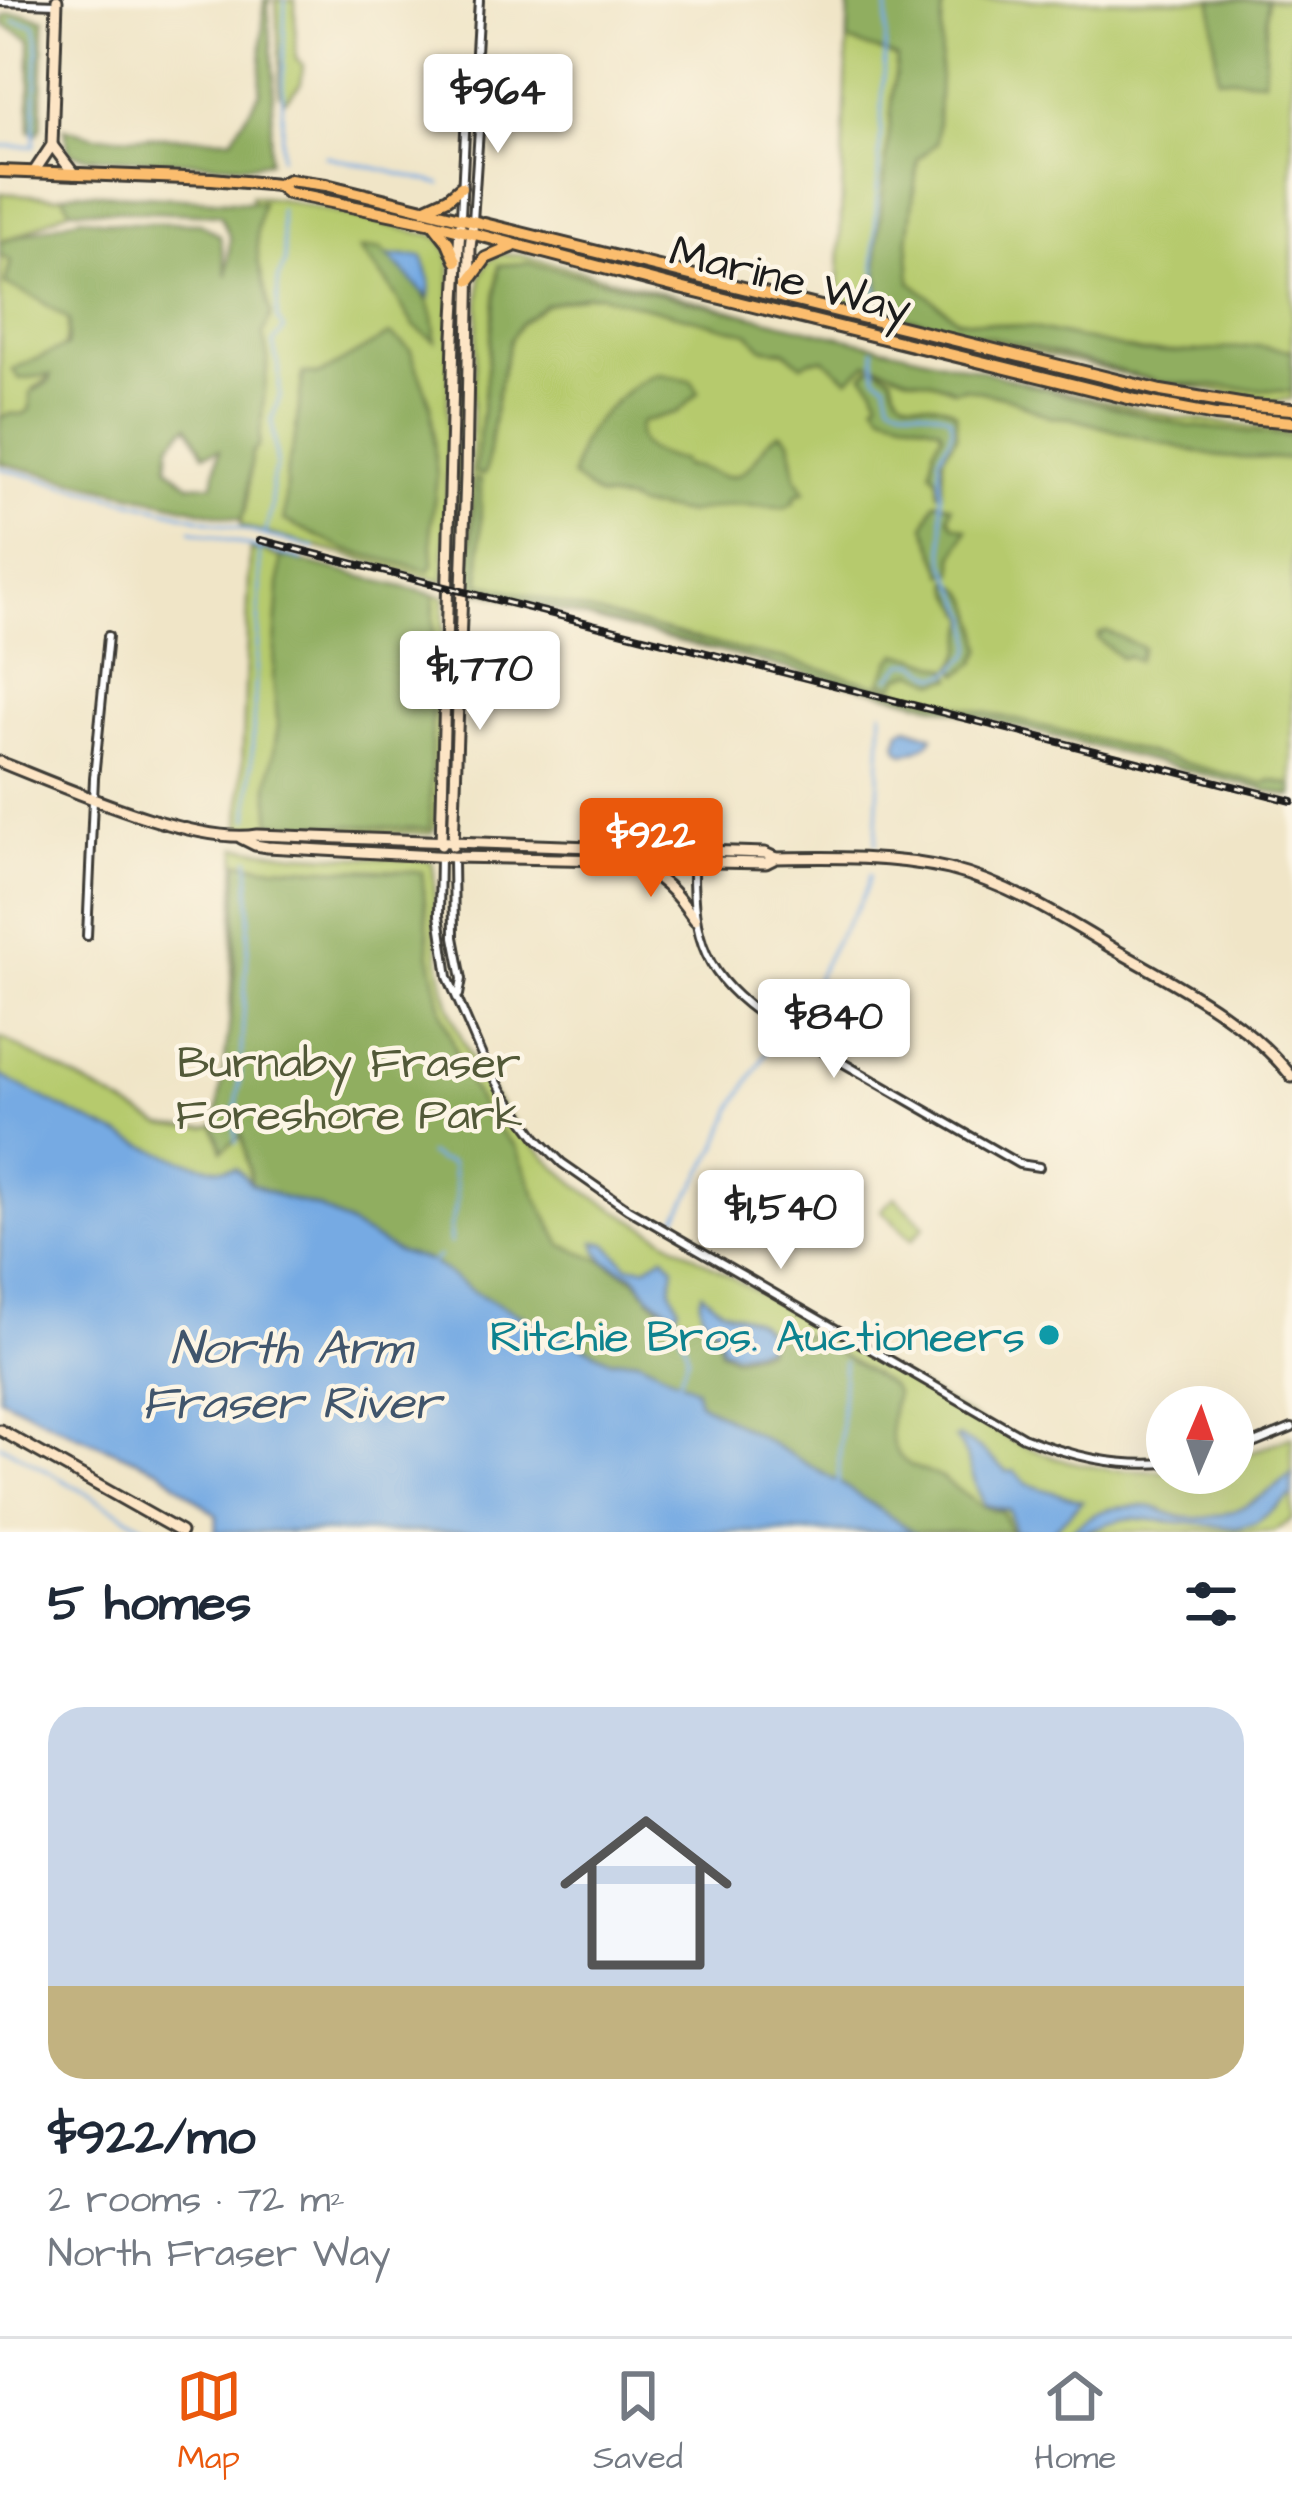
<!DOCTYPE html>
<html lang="en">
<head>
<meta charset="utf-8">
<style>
  :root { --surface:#fff; --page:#f6f6f7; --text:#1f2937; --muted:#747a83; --line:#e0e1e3; --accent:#ea580c }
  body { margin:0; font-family:"Architects Daughter",sans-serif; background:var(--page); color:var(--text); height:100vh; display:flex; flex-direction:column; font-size:45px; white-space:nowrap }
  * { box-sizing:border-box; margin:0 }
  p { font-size:39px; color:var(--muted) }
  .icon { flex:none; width:66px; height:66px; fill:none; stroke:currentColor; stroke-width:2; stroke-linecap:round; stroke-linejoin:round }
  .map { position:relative; height:1532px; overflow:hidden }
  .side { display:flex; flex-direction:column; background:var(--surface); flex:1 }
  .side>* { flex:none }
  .needle { width:78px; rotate:2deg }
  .tools { position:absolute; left:1146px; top:1386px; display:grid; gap:24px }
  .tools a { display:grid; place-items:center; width:108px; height:108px; border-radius:50%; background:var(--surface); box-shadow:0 12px 48px #0002; font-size:60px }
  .price { position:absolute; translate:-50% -102px; padding:0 27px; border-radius:12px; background:#fff; color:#222; font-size:39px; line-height:78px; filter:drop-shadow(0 3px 6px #0008) }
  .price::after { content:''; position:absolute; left:50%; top:72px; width:36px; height:27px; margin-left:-18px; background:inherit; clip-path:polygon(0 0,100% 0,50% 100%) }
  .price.active { background:var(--accent); color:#fff }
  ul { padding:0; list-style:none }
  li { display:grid; align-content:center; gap:24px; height:636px; padding:0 48px }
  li+li { border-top:3px solid var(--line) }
  li span { display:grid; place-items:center; height:372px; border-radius:36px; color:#555 }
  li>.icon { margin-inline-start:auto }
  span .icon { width:216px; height:216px; fill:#fffc; stroke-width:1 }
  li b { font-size:51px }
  h2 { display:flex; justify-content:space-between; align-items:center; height:144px; padding:0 48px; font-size:51px }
  .tabs { display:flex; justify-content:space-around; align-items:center; height:168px; border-top:3px solid var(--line); background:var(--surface); font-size:33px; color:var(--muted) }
  .tabs a { display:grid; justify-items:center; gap:6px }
  .tabs .active { color:var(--accent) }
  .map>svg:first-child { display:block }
</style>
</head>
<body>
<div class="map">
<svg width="1292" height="1532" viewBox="0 0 1292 1532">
  <rect width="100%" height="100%" fill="#fcf5e5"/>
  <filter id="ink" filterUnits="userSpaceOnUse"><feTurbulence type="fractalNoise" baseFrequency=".00833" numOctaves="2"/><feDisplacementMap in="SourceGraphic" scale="24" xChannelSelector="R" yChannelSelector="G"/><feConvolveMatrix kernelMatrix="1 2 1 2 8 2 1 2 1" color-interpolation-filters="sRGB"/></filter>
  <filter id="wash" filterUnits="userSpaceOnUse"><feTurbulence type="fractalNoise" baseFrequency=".004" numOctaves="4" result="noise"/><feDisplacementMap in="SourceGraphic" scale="48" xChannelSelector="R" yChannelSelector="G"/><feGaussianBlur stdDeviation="2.7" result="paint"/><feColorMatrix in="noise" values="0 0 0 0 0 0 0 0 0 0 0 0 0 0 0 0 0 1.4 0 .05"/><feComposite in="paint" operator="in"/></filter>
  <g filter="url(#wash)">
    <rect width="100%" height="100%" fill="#f0e5c7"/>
    <g fill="#b6ca6d" stroke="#697344" stroke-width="3">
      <path d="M276,0h19l1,59 7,6 -2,18 -16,17 -6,-7 1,-26z"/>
      <path d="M849,0h443v399l-16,2 -125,-20 -313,-78z"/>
      <path d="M0,193l57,4 6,-2 7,14 -48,25 -22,8z"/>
      <path d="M251,196l29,3 141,34c21,0 26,14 30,32l-7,317 -203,-56z"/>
      <path d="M502,254l18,1 350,91 305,71 117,15v364l-825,-208 6,-195 8,-117 7,-15z"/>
      <path d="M0,255l11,6 -6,23 33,15 31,20c-2,27 -10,58 -35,69l-4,21 -6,6 -14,-1 -10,3z"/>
      <path d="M458,292h6l-5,265h-5z"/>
      <path d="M250,550l9,2 1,-2 15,6 169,41 -8,229 -5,8 -191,-5z"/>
      <path d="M237,847l60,7 131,6 4,2c4,15 2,31 2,47 1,19 3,38 6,56 16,95 75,174 151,230l423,247 44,17 52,11 123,3v-13l59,-24v83l-18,13h-406l-192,-152 -465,-198 -211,-80v-65l163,89 42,2 20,-5z"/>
      <path d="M895,1197l30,29 -13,14 -31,-30z"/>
    </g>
    <g fill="#90ae60" stroke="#56653e" stroke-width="3" fill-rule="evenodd">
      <path d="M264,0h7l-3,5 6,73 -5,83 -17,4 -165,-8 -18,-5 -5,-24 33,8 135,2 28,-46z"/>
      <path d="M849,0h94l-6,143 -19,16 -10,81 3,42 46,37 76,9 109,24h50l64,-6 36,4v42l-132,-10 -127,-35 -137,-32 -17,-23 -2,-46 20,-189 -49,-16z"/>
      <path d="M1212,0h55l-3,80 -47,-3z"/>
      <path d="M9,14h16l19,5 -3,109 -4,6 -7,-3v-92l-26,-14 -1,-8z"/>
      <path d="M76,192l186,11 -5,28 1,30 13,53 -8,21 5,23 -9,88 -7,7 -6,56 -5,11 -241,-57v-46l10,-3h14l6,-5v-16l20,-12 1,-6 -31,4 -8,-10 55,-23 2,-26 -31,-21 -33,-15 6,-23 -11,-6v-13l81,-25 36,6h83l20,13 7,40 3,-38 -10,-23 -150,-6 -7,-14zM188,425l16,29 15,-4 -6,34 -23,1 -22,-18 2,-23z"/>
      <path d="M359,249h22c31,32 55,44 54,92l-21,-15 -26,-42z"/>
      <path d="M529,263l447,106 75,22 136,35 105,10v24c-23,-3 -46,-1 -68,-3 -19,-2 -40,-9 -58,-13 -11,-2 -17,-7 -28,-7l-67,-19 -21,-1 -41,-19 -45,-10 -10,2c-15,-9 -31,-10 -48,-14 -16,-5 -19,-11 -38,-13l-20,16 -24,-20 -14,1 -8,5 -17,-14 -22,-3 -15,-15 -148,-38h-13l-42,10 -25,19 -10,16 -13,55 -11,76 -3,4 -8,-2 24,-208z"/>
      <path d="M390,334l20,15 21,56 6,73 -6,48 2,39 -4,6 -83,-21 -62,-30 3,-52 8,-31 8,-64 16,2z"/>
      <path d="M878,367l14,9c6,40 40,16 64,37v23l-13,20 -1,37h-4v-13l-7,-10 3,-22 8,-15 -3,-6 -57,-15 -7,-10 4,-3 -4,-12 -12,-12 6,-7z"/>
      <path d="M659,374l32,6 8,12 -21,20 -37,10c-10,30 20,33 41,39l3,6c20,-4 36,18 56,6 18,-10 20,-34 40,-40l9,7 6,37 9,15 -9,3 -2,7 -8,5 -55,-2 -44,8 -51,-7 -8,-5 -30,-4 -26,-20c3,-14 5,-27 12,-39 12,-20 52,-61 75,-64z"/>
      <path d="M475,479l6,1 -1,103 263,68 41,8 117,33 202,49 159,43 10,-4 20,5v12l-822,-210z"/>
      <path d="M939,501l13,5 -3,11 5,8 13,4 -13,28v16l-9,2 -20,-49 10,-24z"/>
      <path d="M281,556l153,39 -4,234 -159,-6 -3,-37 10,-60 -5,-47z"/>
      <path d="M950,581c28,13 26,37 33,68l-8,14 -15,11 -7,-7c14,-15 8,-28 16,-47 -6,-13 -18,-25 -19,-39z"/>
      <path d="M1107,631l36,17 -5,13 -10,-5 -7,2 -23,-19 1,-5z"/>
      <path d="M898,654l18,3 33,12 4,9 -16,4 -22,-10 -16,5 -4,9 -14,-4 10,-22z"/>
      <path d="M238,862l24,4 160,6 8,83 13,60 21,58 25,48 27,26 23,55 23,43 38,14 36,21 14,18 22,18 29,4 15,10 4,21 15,6 31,-7 9,-21 35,7 80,49 6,8c-8,29 -12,61 20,75 9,4 19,6 27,11 18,12 36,31 59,32l9,21h-98l-75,-50 -139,-80 -4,-14 -57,-29 -27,1 -139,-69 -40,-29 -37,-11 -77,-44 -37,-10 -30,-13 -9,-49 -20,16 -7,-22 19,-137z"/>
    </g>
    <g fill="#76aae3" stroke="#496380" stroke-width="3">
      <path d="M388,256h34l8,24 -1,18z"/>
      <path d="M908,727l25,9c-4,10 -18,16 -29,17l-5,-4 -2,-7 3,-12z"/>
      <path d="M0,1075c43,24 193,103 236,93l15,16 30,13 37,10 77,44 37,11 40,29 139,69 27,-1 57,29 4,14 139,80 75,50h-698l2,-16 -58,-47 -85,-35 -74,-37z"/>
      <path d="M595,1242l11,1 22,23 17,1 19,-11 10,11 -3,22 8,18 -4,7 -27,-20 -12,-18 -30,-15 -8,-10z"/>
      <path d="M702,1293c8,6 16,15 25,18 21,8 29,4 43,25l-6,11 -29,6 -14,-5 -3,-19c-14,-10 -22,-19 -16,-36z"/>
      <path d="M958,1437l20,10 30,25 6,-1 13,13 55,17 -31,31h-37l-5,-22 -24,-5c-14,-23 -12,-46 -30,-67z"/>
      <path d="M1292,1474v21l-36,28 -19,5 -106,-10c-24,3 -37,14 -62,14 20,-16 32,-24 58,-25 9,-1 20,-2 29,1 12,4 21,10 35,10 38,2 72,-20 101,-44z"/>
    </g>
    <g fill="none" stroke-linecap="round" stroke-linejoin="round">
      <g stroke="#76aae3" stroke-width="3">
        <path d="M0,146h34l4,-106 -3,-15 -21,-4"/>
        <path d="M326,156l115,28"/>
        <path d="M281,157l4,-157"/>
        <path d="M877,301l-3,-50 14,-251"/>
        <path d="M874,349l2,27 10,6 4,18c18,11 41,6 60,17l2,11 -3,11 -10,18 6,106 26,54 2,30 -3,8 -21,19 -12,2 -20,-13h-13l-14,15"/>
        <path d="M0,468l315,80"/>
        <path d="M191,530l68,19"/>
        <path d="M265,535l7,-29 -1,-23 6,-18 -5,-46 8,-23 -1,-26 -6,-27 11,-13 -7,-11 1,-40 7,-16 -5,-54"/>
        <path d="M249,819l11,-231 -1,-39 3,-1 40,12"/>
        <path d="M876,844l6,-133"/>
        <path d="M794,1015c16,-21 27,-46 39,-69 13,-24 32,-44 37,-71"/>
        <path d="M236,1143l-1,-30 4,-25 11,-179 -1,-51"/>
        <path d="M428,1154l11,7 12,2c3,16 8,35 3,51 -4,15 -5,12 -4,29"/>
        <path d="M677,1217l42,-73 14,-36 42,-70"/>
        <path d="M432,1262l7,-6"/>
        <path d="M675,1314l13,41 -10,29"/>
        <path d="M0,1444l154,88"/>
        <path d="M838,1486l6,-124"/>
      </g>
    </g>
  </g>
  <g filter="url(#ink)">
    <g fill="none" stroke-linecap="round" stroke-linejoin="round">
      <defs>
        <g id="street">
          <path d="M0,2l56,2"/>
          <path d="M461,216l5,-104 7,-8 6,-104"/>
          <path d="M473,221l7,-107 -7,-10"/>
          <path d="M440,856l-1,59 9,62 34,79 21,36 34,46 25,25 66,46 395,228c47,19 93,30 144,26"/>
          <path d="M453,859l1,78 8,42 -3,16"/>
          <path d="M693,863c-1,76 11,114 77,158l249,143 20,3"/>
          <path d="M87,936l7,-158 14,-142"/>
          <path d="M1233,1452l59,-24"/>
        </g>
        <g id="secondary">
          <path d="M52,145l22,29"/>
          <path d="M34,172l18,-27 5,-145"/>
          <path d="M0,762c61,24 195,84 257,73l446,16 62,2 11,5"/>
          <path d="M241,838l14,7 12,2 186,10 313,6 10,-5c57,-1 117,-2 173,11 60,15 113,49 165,80 63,36 132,70 178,128"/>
          <path d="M441,845l13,-508 6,-111"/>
          <path d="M453,846l13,-371 4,-227 3,-27"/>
          <path d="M630,865c31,9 47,29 65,55"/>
          <path d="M0,1430l181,102"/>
        </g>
        <g id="primary">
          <path d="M0,171l212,8 66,6 11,-5 37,5 835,206 91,15 40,3"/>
          <path d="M278,185l10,8 145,30 247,65 456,112 79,15 77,7"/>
          <path d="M426,208l22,-10 13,-11"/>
          <path d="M433,223l15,19 8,19"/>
          <path d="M470,280l16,-22 26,-11"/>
        </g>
      </defs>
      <use href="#street" stroke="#3c3a36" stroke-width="12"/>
      <use href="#secondary" stroke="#3c3a36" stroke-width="15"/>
      <use href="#primary" stroke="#3c3a36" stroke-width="16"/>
      <use href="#street" stroke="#fff" stroke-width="6"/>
      <use href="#secondary" stroke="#fde5c5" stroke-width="9"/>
      <use href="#primary" stroke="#fbbd6e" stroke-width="10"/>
      <defs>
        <path id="rail" d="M260,540l1032,261"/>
      </defs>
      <use href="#rail" stroke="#1c1c1c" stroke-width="8"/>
      <use href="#rail" stroke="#fcf5e5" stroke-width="3" stroke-dasharray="9" stroke-linecap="butt"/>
    </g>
  </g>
  <circle fill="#0f9aa8" stroke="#fcf5e5" stroke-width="4.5" cx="1049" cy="1335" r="12"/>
  <g text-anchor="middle" stroke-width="9" stroke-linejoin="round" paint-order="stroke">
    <g font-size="45" fill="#1c1c1c" stroke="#fcf5e5">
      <text transform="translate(791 278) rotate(14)" y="16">Marine Way</text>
    </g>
    <g font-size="45" fill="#525938" stroke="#fcf5e5">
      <text x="349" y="1077">Burnaby Fraser<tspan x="349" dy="52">Foreshore Park</tspan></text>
    </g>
    <g font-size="45" fill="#0d838f" stroke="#fcf5e5" text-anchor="end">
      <text x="1025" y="1351">Ritchie Bros. Auctioneers</text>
    </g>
    <g font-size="48" font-style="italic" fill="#40556c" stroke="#fcf5e5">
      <text x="291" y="1363">North Arm<tspan x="291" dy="55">Fraser River</tspan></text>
    </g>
  </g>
</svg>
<div class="tools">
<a><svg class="needle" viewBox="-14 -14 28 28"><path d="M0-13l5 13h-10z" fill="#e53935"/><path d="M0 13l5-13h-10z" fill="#747a83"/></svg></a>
</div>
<b class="price" style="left:498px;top:156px">$964</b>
<b class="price" style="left:480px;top:733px">$1,770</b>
<b class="price active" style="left:651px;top:900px">$922</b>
<b class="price" style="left:834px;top:1081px">$840</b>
<b class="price" style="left:781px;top:1272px">$1,540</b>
</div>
<section class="side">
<h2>5 homes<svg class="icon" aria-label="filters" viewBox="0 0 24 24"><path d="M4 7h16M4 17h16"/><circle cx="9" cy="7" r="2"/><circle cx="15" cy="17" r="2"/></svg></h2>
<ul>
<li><span style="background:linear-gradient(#c9d6e8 75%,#c2b280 0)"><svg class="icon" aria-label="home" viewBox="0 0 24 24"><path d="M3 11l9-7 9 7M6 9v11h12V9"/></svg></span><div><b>$922/mo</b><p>2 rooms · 72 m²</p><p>North Fraser Way</p></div></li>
</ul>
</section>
<nav class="tabs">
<a class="active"><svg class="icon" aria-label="map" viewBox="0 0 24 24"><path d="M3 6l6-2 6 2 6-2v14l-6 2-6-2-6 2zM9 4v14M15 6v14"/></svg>Map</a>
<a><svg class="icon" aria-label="saved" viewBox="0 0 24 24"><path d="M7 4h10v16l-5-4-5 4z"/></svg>Saved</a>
<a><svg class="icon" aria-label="home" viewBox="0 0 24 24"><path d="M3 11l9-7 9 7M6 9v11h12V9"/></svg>Home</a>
</nav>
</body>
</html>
